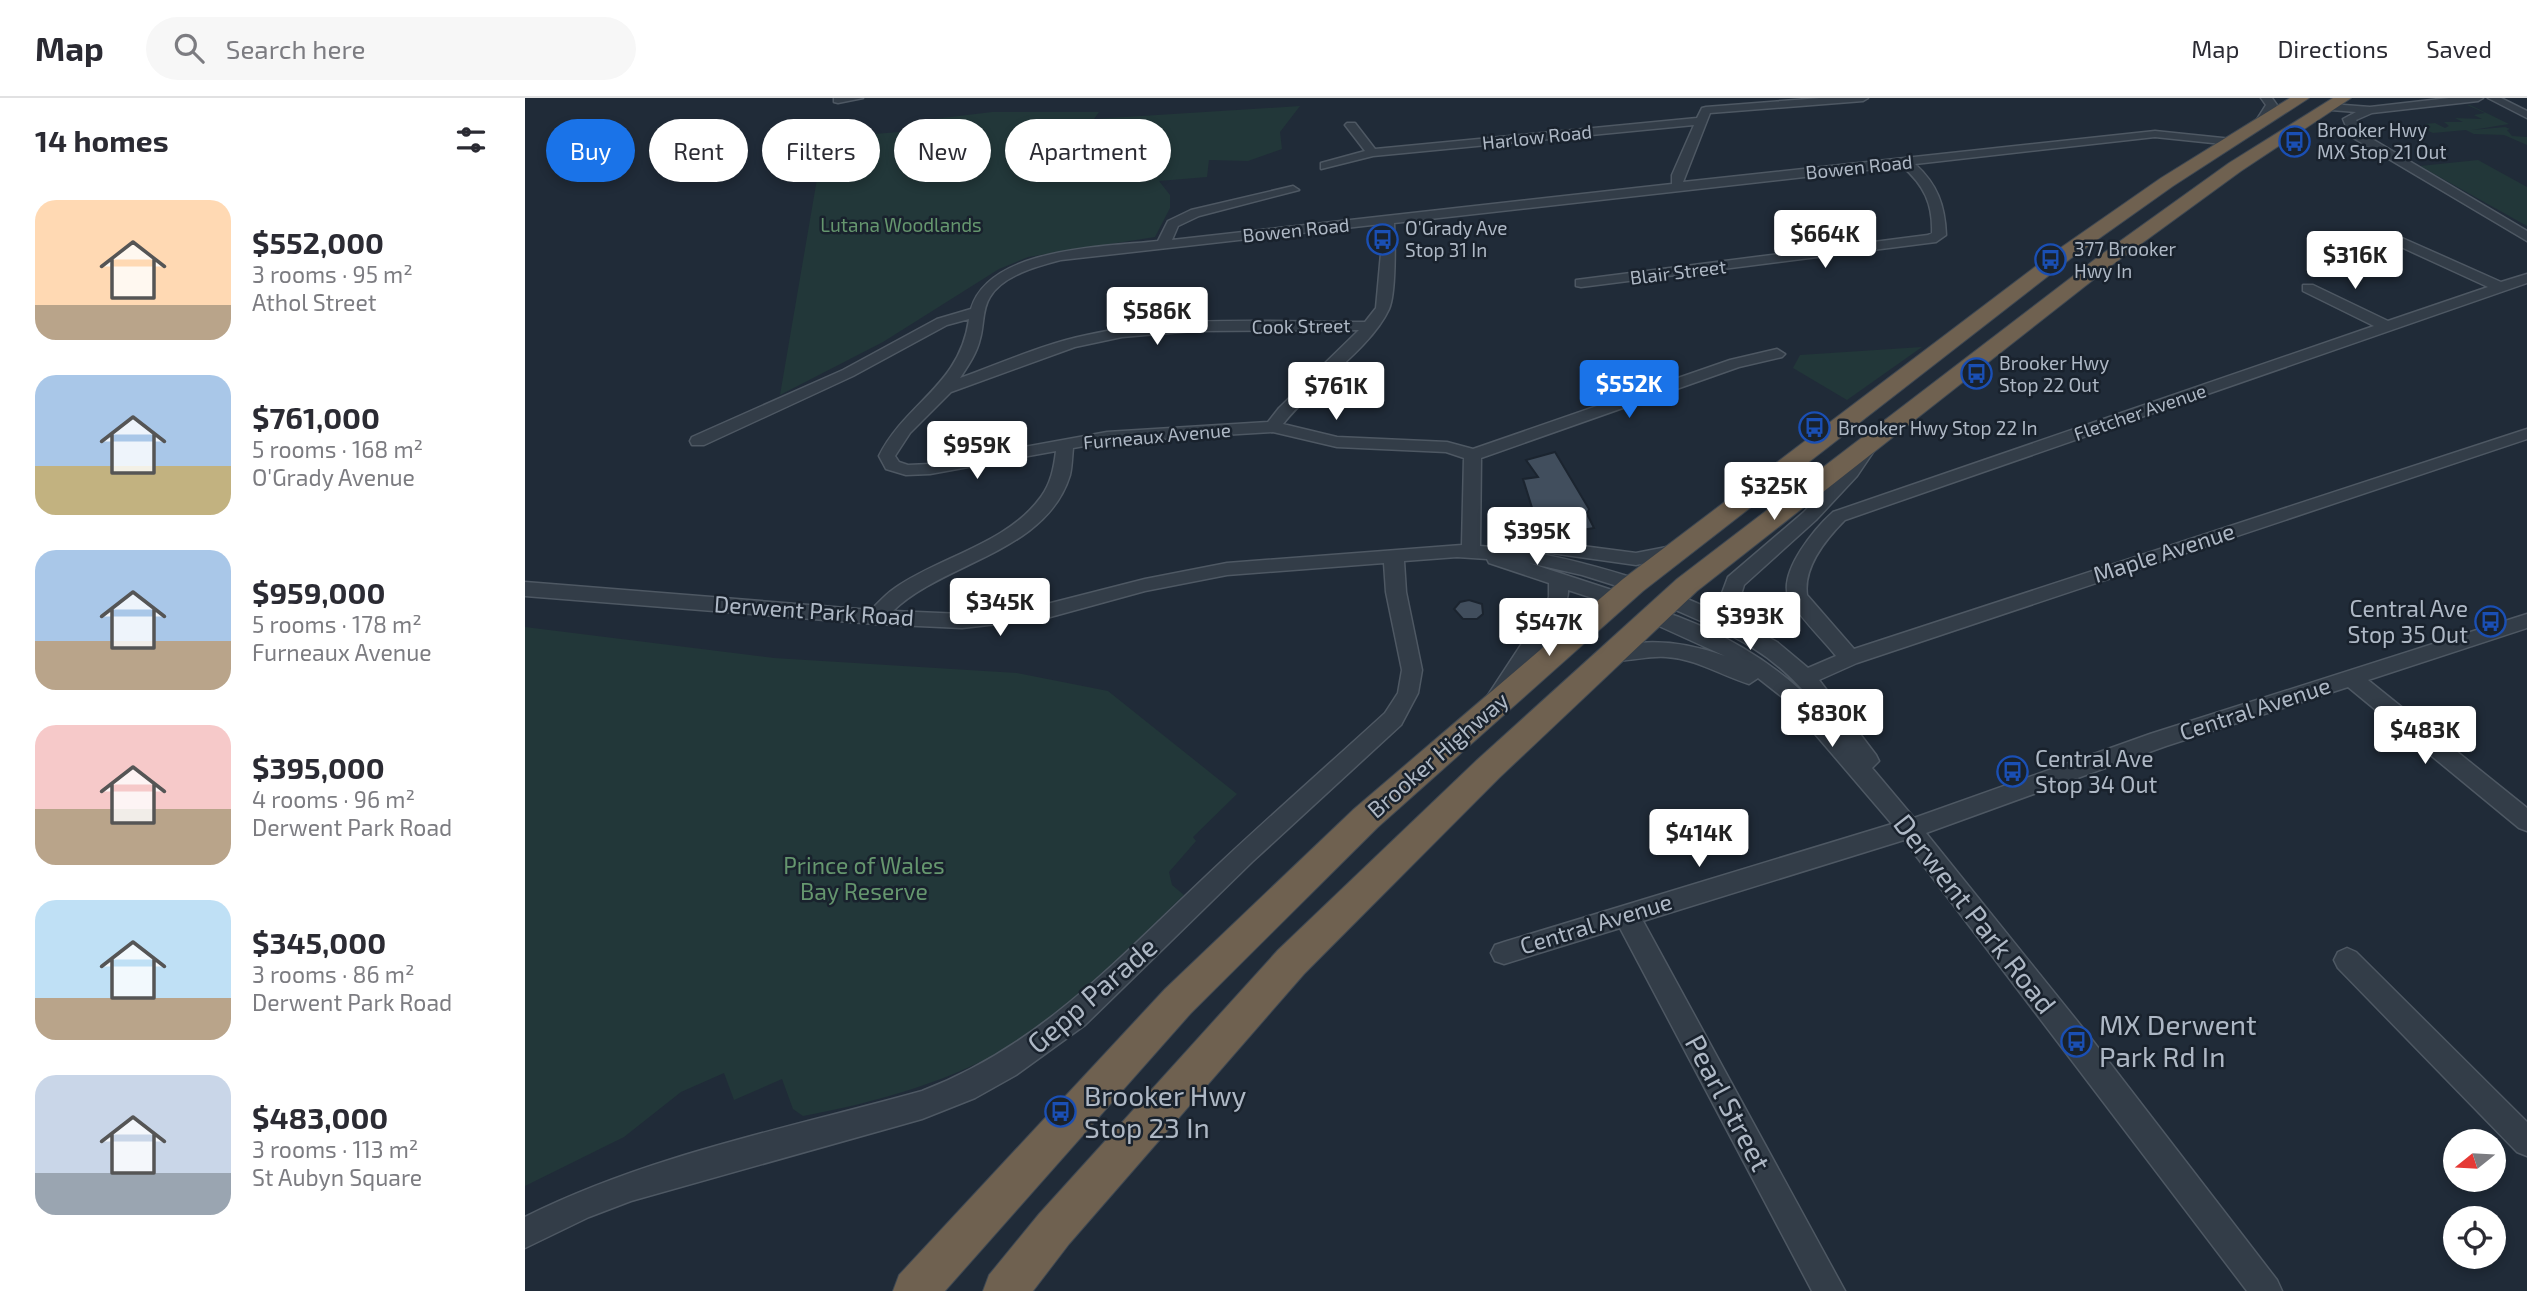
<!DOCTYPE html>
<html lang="en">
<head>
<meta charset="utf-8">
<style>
  :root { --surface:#fff; --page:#f7f7f7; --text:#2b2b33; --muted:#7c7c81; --line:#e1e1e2; --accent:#1a73e8 }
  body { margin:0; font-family:"Exo 2",sans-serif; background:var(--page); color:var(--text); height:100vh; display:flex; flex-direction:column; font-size:26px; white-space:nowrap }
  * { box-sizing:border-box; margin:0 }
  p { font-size:23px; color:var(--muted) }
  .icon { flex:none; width:38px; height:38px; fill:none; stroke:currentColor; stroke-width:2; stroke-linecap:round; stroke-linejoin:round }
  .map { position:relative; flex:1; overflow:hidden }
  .sheet { display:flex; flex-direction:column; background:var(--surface); width:525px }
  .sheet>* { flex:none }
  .hud { position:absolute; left:21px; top:21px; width:665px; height:63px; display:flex; gap:14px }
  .needle { width:46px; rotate:252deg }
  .controls { position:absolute; left:1918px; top:1031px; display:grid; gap:14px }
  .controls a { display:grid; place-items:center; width:63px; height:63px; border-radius:50%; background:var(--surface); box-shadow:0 4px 10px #0003; font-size:35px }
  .price { position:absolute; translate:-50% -60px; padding:0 16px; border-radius:7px; background:#fff; color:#222; font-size:23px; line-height:46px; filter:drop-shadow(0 2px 4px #0008) }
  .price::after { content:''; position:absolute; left:50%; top:42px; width:21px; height:16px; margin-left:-10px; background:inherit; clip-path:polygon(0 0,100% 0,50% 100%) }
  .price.selected { background:var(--accent); color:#fff }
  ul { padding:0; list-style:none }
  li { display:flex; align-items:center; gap:21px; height:175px; padding:0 35px }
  li span { display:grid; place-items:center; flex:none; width:196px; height:140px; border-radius:21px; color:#555 }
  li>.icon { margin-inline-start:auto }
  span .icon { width:84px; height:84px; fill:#fffc; stroke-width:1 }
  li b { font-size:30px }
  h2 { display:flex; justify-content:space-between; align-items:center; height:84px; padding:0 35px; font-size:30px }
  .tag { padding:0 24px; border-radius:32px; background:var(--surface); box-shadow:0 4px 10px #0003; font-size:24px; line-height:63px }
  .tag.selected { background:var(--accent); color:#fff }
  header { display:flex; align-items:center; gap:42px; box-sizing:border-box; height:98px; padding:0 35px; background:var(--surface); border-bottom:2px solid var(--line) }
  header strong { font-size:33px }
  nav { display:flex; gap:38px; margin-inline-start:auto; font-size:24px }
  .search { width:490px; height:63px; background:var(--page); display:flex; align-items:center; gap:18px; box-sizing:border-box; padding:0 24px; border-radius:38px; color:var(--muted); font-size:26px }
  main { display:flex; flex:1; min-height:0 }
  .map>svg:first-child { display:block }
</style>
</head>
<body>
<header>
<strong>Map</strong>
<div class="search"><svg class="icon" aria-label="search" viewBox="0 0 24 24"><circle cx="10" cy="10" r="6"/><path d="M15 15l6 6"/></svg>Search here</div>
<nav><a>Map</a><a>Directions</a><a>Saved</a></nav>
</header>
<main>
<section class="sheet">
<h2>14 homes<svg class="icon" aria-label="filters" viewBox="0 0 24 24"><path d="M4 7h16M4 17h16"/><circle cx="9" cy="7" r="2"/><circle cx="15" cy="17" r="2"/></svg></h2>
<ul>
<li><span style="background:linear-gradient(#ffd9b3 75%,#b9a48a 0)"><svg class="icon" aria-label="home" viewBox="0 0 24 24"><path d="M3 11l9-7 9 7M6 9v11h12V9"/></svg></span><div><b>$552,000</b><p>3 rooms · 95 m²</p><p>Athol Street</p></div></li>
<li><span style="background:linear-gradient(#a9c7e8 65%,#c2b280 0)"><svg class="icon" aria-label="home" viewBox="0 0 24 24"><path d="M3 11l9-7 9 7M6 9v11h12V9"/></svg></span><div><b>$761,000</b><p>5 rooms · 168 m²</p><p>O'Grady Avenue</p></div></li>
<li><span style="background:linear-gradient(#a9c7e8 65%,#b9a48a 0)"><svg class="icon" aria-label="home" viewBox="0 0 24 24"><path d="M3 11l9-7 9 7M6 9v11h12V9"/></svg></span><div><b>$959,000</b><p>5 rooms · 178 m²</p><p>Furneaux Avenue</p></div></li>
<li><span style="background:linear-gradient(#f6c9c9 60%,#b9a48a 0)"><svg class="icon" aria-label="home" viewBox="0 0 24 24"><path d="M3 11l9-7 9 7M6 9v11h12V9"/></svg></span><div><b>$395,000</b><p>4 rooms · 96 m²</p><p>Derwent Park Road</p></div></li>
<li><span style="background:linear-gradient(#bfe0f5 70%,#b9a48a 0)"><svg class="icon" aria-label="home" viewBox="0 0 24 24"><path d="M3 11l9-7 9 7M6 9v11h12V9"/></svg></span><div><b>$345,000</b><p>3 rooms · 86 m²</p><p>Derwent Park Road</p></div></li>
<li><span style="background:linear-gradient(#c9d6e8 70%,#9aa5b1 0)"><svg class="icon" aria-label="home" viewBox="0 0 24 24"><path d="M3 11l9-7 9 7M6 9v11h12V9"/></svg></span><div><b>$483,000</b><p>3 rooms · 113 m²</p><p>St Aubyn Square</p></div></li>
</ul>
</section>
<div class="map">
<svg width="2002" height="1193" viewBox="0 0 2002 1193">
  <rect width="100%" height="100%" fill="#202b38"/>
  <g fill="#223739">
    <path d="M1942,7h3l39,19 -37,6 33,-3 5,2 -3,1 5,6 15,1v8l-23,-10 -30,-1 -8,-4 -33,3 -9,-4 7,-2 -7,-3 11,-1 10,5 4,-2 -5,-4h19l-8,-4 27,1 -8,-4 11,-2z"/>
    <path d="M775,8l-20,26 2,17 -34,12 -39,-1 -2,17 -48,4 11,14v13l-15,29 -127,20 -29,12 -116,73 -103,53 44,-257 100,-8 2,-10 66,-8h107l-5,7z"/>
    <path d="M1953,62l49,27v39l-107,-60z"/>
    <path d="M1397,249l-75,53 -54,-32 7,-13z"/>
    <path d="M0,529l249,31 243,15 91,18 129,103 -44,43 3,4 -27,31 3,13 12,10c-39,37 -76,77 -117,111 -76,64 -168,92 -264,110l-10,-7 -11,-30 -48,21 -10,-27 -43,19 -57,45 -99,49z"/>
  </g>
  <g fill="#414e5d" stroke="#1b242f" stroke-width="2">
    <path d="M1030,354l34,57 -2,5 7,14 -37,6 -18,-4 -16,-51 15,-2 -12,-17z"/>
    <path d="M944,502l13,4 1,10 -6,5h-14l-9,-10 6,-7z"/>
  </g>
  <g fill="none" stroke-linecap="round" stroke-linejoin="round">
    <defs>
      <g id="minor">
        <path d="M309,0h29l-25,5 -4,-1z"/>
        <path d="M1296,0h47l-5,3 -153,12 -27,69 472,-51 77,8 6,3 -6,3 -77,-8 -240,27c22,20 30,41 31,71l-10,7 -355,45 -5,-1v-6l352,-45 4,-2c1,-29 -8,-48 -30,-67l-508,57c1,17 2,71 -5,86 -19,41 -77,77 -106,115l54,13 110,5 26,7 257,-89 47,-11 8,5 -3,3 -43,10 -258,91 -1,88c56,4 107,17 160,34l3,5 -3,5 -7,1 -51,-16 -53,-12 95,31 3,5 -3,5 -7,2 -49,-16c2,22 -48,89 -62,111l-7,2 -7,-2 -4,-6 56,-85 5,-13v-14l-60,-20 -2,-4 -30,-2 -53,4 2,31 16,78 -4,23 -17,32 -149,137 -167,163 -69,50 -41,23 -53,21 -291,82 -42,16 -64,31v-31c124,-62 264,-89 397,-126 117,-45 193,-129 282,-213 59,-56 121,-110 181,-165l13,-20 4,-23 -16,-78 -2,-29 -157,12 -82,16 -102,28 -81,9 -87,-4 -350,-28v-14l346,28c8,-8 15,-16 24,-22 46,-32 112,-44 146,-91 10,-14 13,-29 15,-46l-126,23 -24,1 -20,-6 -7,-13c27,-54 81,-70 90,-137l-22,6 -94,51 -149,69h-12l-2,-4 2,-4 151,-67 94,-51 34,-10c18,-62 135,-62 187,-68l10,-20 23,-11 102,-24 6,4 -100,26 -21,10 -6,14 500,-56v-9l22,-50 -321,31 -52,13v-6l44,-12 -20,-26 2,-2h8l20,26 322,-31 5,-10 4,-1zM856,126l1,18 -6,66 -11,14c-92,0 -187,-7 -278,13 -44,9 -85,28 -127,43 8,-12 17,-25 20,-39 4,-13 2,-30 10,-42 13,-22 48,-31 71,-37zM834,232l-80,78 -11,14 -161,10 -177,32 -22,1 -9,-3 -4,-6 15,-23 41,-41 124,-45 47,-10 71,-6zM748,334l64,15 109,5 18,6 -2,87 -235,18 -82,16 -102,26 -81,9 -69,-3c52,-50 153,-58 177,-136 2,-8 2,-18 3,-27l34,-6z"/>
        <path d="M1736,0h11l5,7 -13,21 -4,1 -6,-3 12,-19z"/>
        <path d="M1924,0h34l-5,3 -106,12 -16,7 3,4 -2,6 170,101v10l-177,-105 -7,-17 13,-7 -25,-2 -5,-3 5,-3 39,3z"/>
        <path d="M1963,0h13l26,13v7z"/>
        <path d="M1868,136l108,48 26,-8v9l-682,237c-19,19 -42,47 -38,75l47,54 673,-220v10l-670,224 -38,17 57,75 3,6 -7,7 42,50 236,-84 377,-120v14l-159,52 159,128v23l-8,-3 -171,-141 -182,59 -240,87 160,199 191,248 5,11h-35l-343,-451 -261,81 202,370h-33l-192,-363 -116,36 -9,-3 -4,-8 4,-8 9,-3 388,-118 -106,-124 -28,-22 -9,6c-29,-9 -52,-25 -83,-27 -19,-2 -43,7 -60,2l-3,-5 3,-5c40,-12 80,-7 119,7l-77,-35 -3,-5 3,-5 7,-2c57,17 123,54 162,98 -44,-57 -88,-74 -153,-102l-3,-5 3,-5h14l44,19 -4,-10 10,-27 76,-65 41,-44 19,-27h12l2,4 -21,31 -41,44 -72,65 -6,19 8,21 31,17 31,26 28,-12c-10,-13 -43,-46 -48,-60 -8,-26 27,-68 45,-84l541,-186 -71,-35v-6h10l75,36 100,-34 -100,-46v-6z"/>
        <path d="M1019,443l92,12 41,-8 7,2 2,4 -2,4 -48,10 -99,-14 -2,-4 2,-4z"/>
        <path d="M1822,850l9,4 171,170v34l-10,-4 -179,-184 -4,-8 4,-8z"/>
      </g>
      <g id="highway">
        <path d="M1765,0h19l-136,88 -103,73 -427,332 -265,236 -187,186 -246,278h-52l6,-16 266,-286 189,-180 269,-230 433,-328 105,-73z"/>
        <path d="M1808,0h18l-110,73 -129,94 -415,326 -198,187 -195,196 -235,270 -36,47h-50l6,-16 50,-61 239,-264 199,-190 200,-181 421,-322 131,-94z"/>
      </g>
    </defs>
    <use href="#minor" stroke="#4e5863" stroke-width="3"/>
    <use href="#highway" stroke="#3e4853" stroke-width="2"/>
    <use href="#minor" fill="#333d48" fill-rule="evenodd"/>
    <use href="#highway" fill="#6f6150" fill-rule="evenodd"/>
  </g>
  <defs>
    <symbol id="bus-ring" viewBox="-11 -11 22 22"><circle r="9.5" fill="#19222d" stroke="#1a4fb4" stroke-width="1.5"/><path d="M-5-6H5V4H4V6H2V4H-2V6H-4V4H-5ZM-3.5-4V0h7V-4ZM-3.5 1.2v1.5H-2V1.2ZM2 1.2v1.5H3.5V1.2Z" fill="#1a4fb4"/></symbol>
  </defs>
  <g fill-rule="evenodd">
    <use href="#bus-ring" x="1752" y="26" width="35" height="35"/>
    <use href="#bus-ring" x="840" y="124" width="35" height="35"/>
    <use href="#bus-ring" x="1508" y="144" width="35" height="35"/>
    <use href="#bus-ring" x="1434" y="258" width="35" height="35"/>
    <use href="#bus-ring" x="1272" y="312" width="35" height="35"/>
    <use href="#bus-ring" x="1948" y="506" width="35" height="35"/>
    <use href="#bus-ring" x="1470" y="656" width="35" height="35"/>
    <use href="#bus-ring" x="1534" y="926" width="35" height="35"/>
    <use href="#bus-ring" x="518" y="996" width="35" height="35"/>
  </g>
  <g text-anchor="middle" stroke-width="5" stroke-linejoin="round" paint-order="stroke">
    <g font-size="19" fill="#aeb8c5" stroke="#19222d" text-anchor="start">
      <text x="1792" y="39">Brooker Hwy<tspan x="1792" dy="22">MX Stop 21 Out</tspan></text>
      <text x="880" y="137">O'Grady Ave<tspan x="880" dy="22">Stop 31 In</tspan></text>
      <text x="1549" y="158">377 Brooker<tspan x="1549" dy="22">Hwy In</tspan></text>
      <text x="1474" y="272">Brooker Hwy<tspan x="1474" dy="22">Stop 22 Out</tspan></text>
      <text x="1313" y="337">Brooker Hwy Stop 22 In</text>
    </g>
    <g font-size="19" fill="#aeb8c5" stroke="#19222d">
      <text transform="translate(1012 39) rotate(-6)" y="7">Harlow Road</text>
      <text transform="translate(1334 69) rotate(-6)" y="7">Bowen Road</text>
      <text transform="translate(771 132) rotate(-6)" y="7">Bowen Road</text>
      <text transform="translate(1153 174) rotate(-7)" y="7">Blair Street</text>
      <text transform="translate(776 228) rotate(-1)" y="7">Cook Street</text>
      <text transform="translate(1615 314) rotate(-19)" y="7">Fletcher Avenue</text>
      <text transform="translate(632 338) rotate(-5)" y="7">Furneaux Avenue</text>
    </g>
    <g font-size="19" fill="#65966e" stroke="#19222d">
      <text x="376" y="134">Lutana Woodlands</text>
    </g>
    <g font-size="23" fill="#aeb8c5" stroke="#19222d">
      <text transform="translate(1639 455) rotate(-18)" y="8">Maple Avenue</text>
      <text transform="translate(289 513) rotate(4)" y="8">Derwent Park Road</text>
      <text transform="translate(1730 611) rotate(-18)" y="8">Central Avenue</text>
      <text transform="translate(913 657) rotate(-41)" y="8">Brooker Highway</text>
      <text transform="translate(1071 826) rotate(-17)" y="8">Central Avenue</text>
    </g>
    <g font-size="23" fill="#aeb8c5" stroke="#19222d" text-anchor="end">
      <text x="1943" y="519">Central Ave<tspan x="1943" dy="26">Stop 35 Out</tspan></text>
      <text x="1510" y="669" text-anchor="start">Central Ave<tspan x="1510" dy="26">Stop 34 Out</tspan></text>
    </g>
    <g font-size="23" fill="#65966e" stroke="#19222d">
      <text x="339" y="776">Prince of Wales<tspan x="339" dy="26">Bay Reserve</tspan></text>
    </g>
    <g font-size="28" fill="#aeb8c5" stroke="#19222d">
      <text transform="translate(1450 816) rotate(52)" y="10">Derwent Park Road</text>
      <text transform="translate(567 897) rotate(-41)" y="10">Gepp Parade</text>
      <text transform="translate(1203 1005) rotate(62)" y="10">Pearl Street</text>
    </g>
    <g font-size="28" fill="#aeb8c5" stroke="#19222d" text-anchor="start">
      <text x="1574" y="937">MX Derwent<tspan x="1574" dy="32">Park Rd In</tspan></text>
      <text x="559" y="1008">Brooker Hwy<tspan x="559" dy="32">Stop 23 In</tspan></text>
    </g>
  </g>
</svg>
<div class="controls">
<a><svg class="needle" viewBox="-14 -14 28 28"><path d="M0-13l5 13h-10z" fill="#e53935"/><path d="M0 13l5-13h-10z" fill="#7c7c81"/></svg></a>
<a><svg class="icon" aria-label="locate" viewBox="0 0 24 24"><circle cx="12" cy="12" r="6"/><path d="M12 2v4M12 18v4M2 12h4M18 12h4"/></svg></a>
</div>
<b class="price" style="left:1300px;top:172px">$664K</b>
<b class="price" style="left:1830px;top:193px">$316K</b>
<b class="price" style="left:632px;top:249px">$586K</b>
<b class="price selected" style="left:1104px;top:322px">$552K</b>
<b class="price" style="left:811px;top:324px">$761K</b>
<b class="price" style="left:452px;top:383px">$959K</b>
<b class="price" style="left:1249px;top:424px">$325K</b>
<b class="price" style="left:1012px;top:469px">$395K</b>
<b class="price" style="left:475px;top:540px">$345K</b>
<b class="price" style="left:1225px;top:554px">$393K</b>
<b class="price" style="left:1024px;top:560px">$547K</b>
<b class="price" style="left:1307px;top:651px">$830K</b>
<b class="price" style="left:1900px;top:668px">$483K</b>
<b class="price" style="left:1174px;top:771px">$414K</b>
<div class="hud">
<a class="tag selected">Buy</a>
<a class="tag">Rent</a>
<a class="tag">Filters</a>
<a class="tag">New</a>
<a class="tag">Apartment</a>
</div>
</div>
</main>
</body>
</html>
